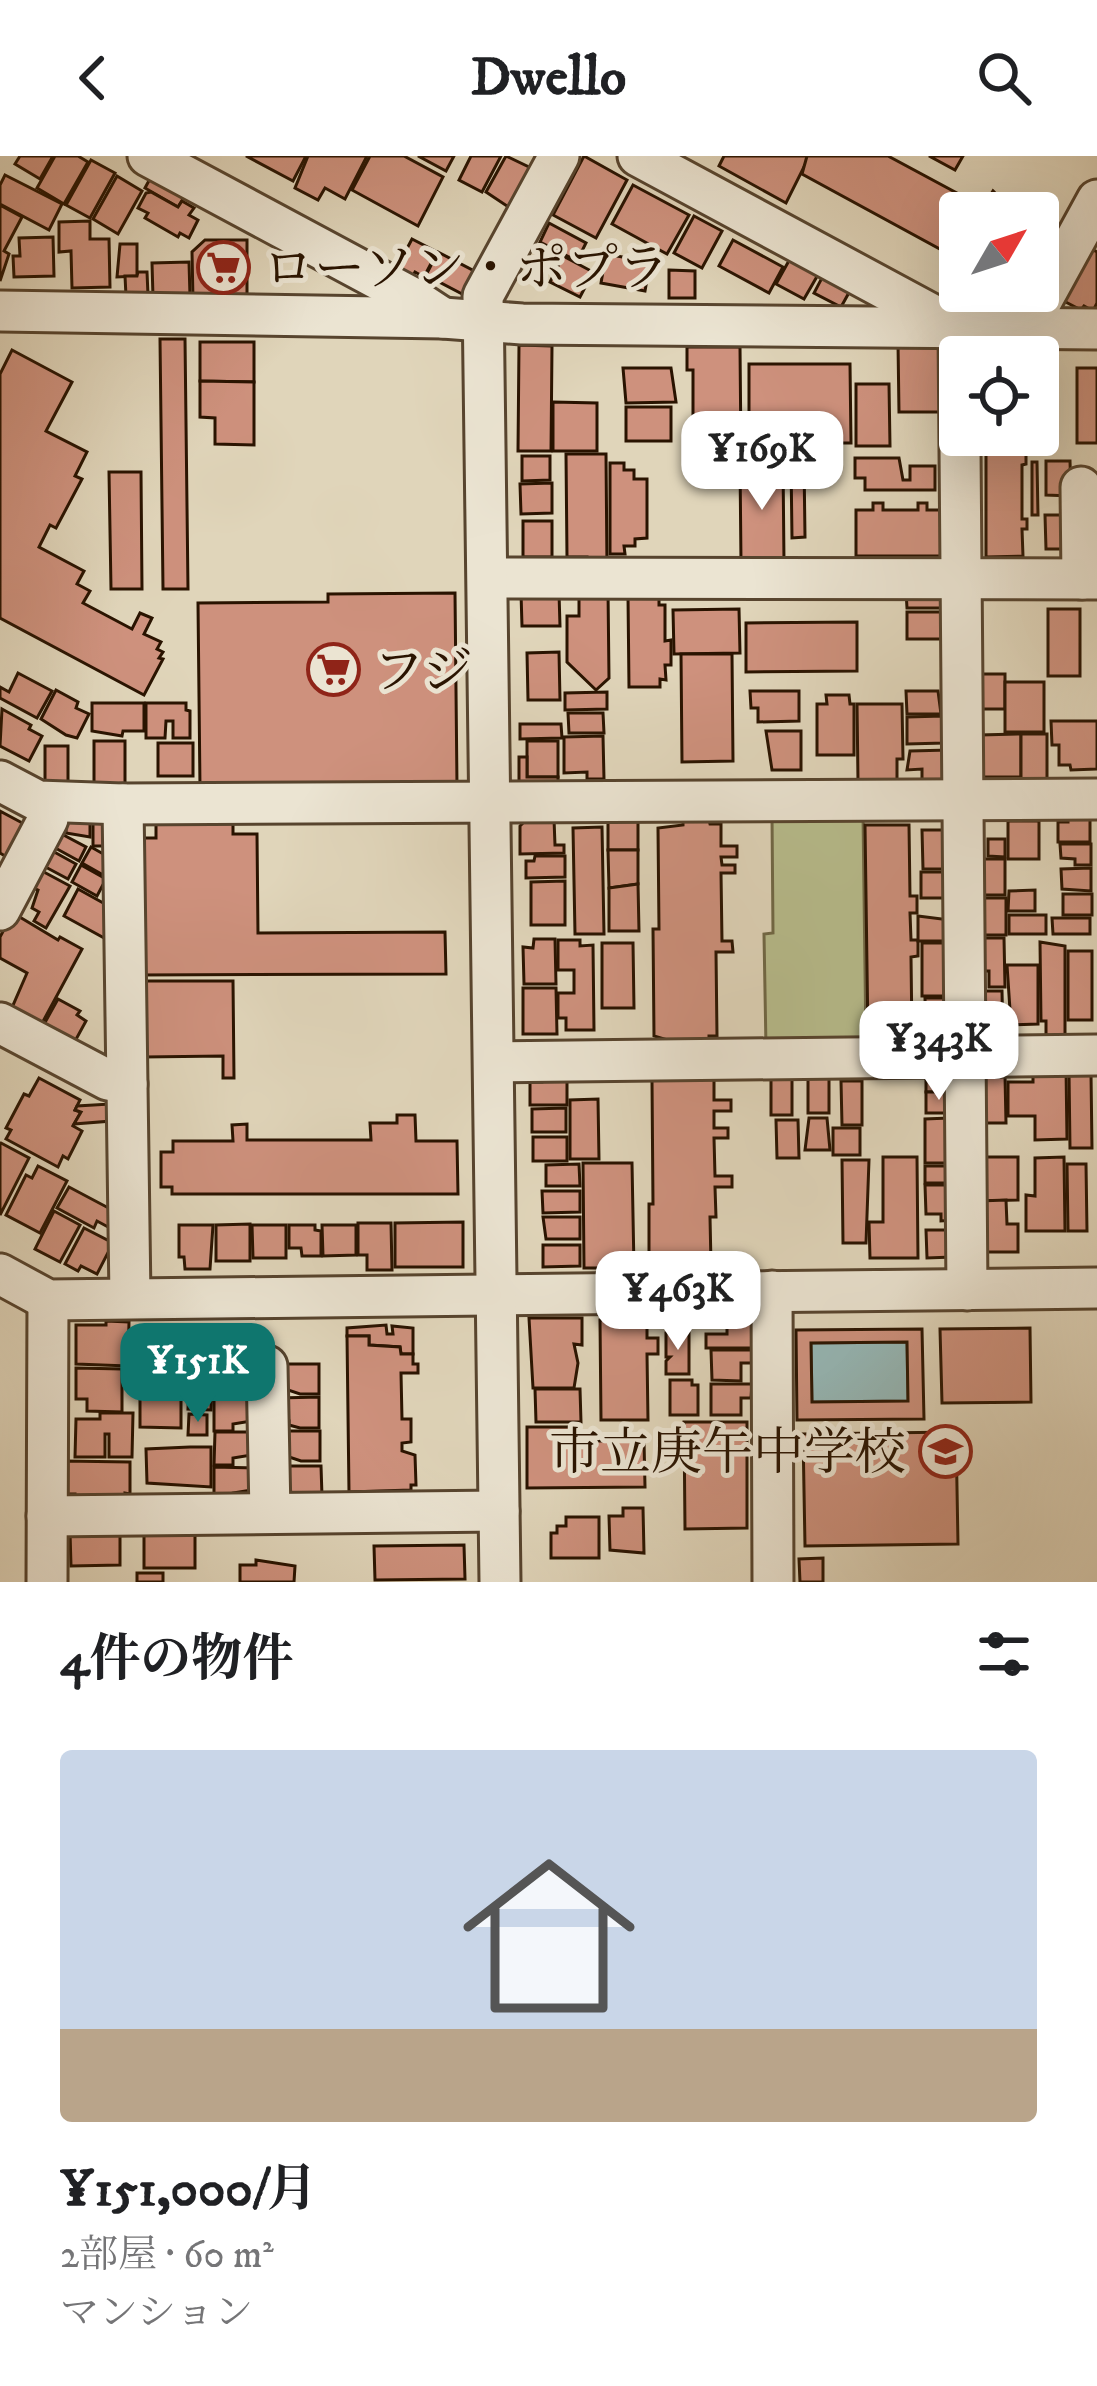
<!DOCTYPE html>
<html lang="ja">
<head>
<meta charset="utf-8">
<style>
  :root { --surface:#fff; --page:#f2f2f2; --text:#202124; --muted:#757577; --accent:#0f766e }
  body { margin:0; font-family:"IM FELL DW Pica","Noto Serif JP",serif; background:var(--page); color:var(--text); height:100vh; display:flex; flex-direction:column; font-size:45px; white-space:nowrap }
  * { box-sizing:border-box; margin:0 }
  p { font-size:39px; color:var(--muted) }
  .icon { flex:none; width:66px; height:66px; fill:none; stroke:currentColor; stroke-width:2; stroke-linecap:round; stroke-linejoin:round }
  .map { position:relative; height:1426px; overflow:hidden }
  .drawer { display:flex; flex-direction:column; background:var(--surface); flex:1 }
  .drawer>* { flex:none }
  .needle { width:78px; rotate:51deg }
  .tools { position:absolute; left:939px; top:36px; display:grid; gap:24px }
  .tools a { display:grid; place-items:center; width:120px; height:120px; border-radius:12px; background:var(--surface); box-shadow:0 12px 48px #0002; font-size:60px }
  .price { position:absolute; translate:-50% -102px; padding:0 27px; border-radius:24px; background:#fff; color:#222; font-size:39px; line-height:78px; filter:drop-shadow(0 3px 6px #0008) }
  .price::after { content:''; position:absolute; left:50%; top:72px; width:36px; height:27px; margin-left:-18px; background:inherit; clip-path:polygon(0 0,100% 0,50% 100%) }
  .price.on { background:var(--accent); color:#fff }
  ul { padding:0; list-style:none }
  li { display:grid; align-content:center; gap:24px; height:636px; padding:0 60px }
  li span { display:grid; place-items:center; height:372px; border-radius:12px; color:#555 }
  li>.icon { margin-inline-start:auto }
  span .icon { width:216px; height:216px; fill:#fffc; stroke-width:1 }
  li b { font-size:51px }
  h2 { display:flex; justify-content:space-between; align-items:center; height:144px; padding:0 60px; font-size:51px }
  header { display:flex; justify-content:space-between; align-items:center; height:156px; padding:0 60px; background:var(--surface); font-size:54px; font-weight:800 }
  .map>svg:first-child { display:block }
</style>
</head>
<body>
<header><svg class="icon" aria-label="back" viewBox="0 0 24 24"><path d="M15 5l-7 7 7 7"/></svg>Dwello<svg class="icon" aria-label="search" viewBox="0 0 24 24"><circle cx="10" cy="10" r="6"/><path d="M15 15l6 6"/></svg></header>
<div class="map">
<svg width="1097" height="1426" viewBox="0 0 1097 1426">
  <rect width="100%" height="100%" fill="#e0d5ba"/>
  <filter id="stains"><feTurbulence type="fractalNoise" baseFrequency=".00167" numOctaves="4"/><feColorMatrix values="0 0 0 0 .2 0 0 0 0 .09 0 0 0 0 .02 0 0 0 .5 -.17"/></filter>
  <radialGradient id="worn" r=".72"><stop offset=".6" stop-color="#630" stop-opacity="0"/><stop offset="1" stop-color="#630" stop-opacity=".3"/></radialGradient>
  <path fill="#b7bc8c" stroke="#706846" stroke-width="3" d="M863,658l3,233 -100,1 -2,-114 9,-1 -1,-118z"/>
  <path fill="#95b7b6" stroke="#6a756d" stroke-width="3" d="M907,1186l1,59 -96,1 -1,-59z"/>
  <g fill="#ce917d" stroke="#291300" stroke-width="3" fill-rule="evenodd">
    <path d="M20,0h33l-13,23 -25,-15z"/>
    <path d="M55,0h23l10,6 -24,42 -27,-16z"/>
    <path d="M246,0h60l-13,25z"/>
    <path d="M308,0h59l-22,43 -20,-11 -7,12 -23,-12z"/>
    <path d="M370,0h34l39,21 -25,49 -66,-36z"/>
    <path d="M418,0h36l-8,15z"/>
    <path d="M471,0h30l-19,36 -23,-12z"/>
    <path d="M506,0l25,12 -18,42 -27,-18z"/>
    <path d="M584,0l43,24 -31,58 -43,-23z"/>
    <path d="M724,0h83l2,1 -23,46 -67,-37z"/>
    <path d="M807,0h81l95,51 10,-16 7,7 -5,15h-35v47l-158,-86z"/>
    <path d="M929,0h34l-8,14z"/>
    <path d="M91,4l24,13 -25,45 -24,-13z"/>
    <path d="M5,19l57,29 -13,26 -49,-26v-19z"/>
    <path d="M152,19l34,19 -8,13 -33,-19z"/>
    <path d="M117,20l25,15 -24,43 -25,-15z"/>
    <path d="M633,29l56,30 -22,39 -55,-30z"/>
    <path d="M151,36l27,15 4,-6 12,7 -5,7 9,5 -9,18 -9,-5 -2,4 -33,-19 3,-5 -10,-5 8,-15z"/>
    <path d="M0,49l22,12 -18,34 5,3 -9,27z"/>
    <path d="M694,60l28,15 -20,37 -28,-15z"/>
    <path d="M90,65v18h19l1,48 -38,1 -1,-37 -12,1v-30z"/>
    <path d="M549,67l37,20 -9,18 -37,-19z"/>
    <path d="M53,81l1,39 -40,1 -1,-21h7l-1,-18z"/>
    <path d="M412,83l25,13 -13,25 -9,-5 -6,11 -16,-8z"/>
    <path d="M205,84h42v59l-54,1 -1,-48z"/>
    <path d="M733,84l50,27 -14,26 -50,-27z"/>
    <path d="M120,88h17v32l-20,1z"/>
    <path d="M1088,91l9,5v51l-4,8 -9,-5 -3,4 -21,-11z"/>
    <path d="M438,96l40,21 -12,23 -40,-21z"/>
    <path d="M606,98l44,8 -5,29 -44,-8z"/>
    <path d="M563,100l30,16 -13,25 -30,-15z"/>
    <path d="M791,101l28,16 -15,26 -28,-15z"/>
    <path d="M189,106l1,34 -37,1 -1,-34z"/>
    <path d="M669,114l26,1v27h-26z"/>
    <path d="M138,116h9l1,23 -22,1 -1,-20h12z"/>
    <path d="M824,118l27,15 -10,18 -27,-14z"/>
    <path d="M160,183h25l3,250h-25z"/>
    <path d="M200,186h54v40l-54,-1z"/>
    <path d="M936,186l8,10 1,60h-46l-1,-69z"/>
    <path d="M519,189l33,1 -1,105h-33z"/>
    <path d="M687,191h53l1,105h-48v-82h-6z"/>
    <path d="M12,194l60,32 -26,49 41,21 -12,24 7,3 -26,49 -6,-3 -11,22 45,24 -7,13 13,7 -7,12 49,26 8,-16 12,5 -8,16 17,8 -4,7 6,3 -4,6 4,1 -19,36 -144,-77v-244z"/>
    <path d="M749,208h101l1,79h-102z"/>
    <path d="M623,212h48l5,34 -50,1z"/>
    <rect x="1077" y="212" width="20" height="75"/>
    <path d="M200,225l54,1v63l-39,-1v-26l-15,-1z"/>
    <path d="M856,228h33l1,62h-34z"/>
    <path d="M553,246l44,1v48h-44z"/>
    <rect x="626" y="251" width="45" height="34"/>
    <path d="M986,279h35l1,19h4v10l-4,1v54h5v10h-5l1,27 -37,1z"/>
    <path d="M566,298h40l1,112h-20v-9h-20z"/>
    <path d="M522,300h28v24l-28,1z"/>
    <path d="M855,302h44l4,22h7v-14h25v24h-70v-12h-10z"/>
    <path d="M1046,305h24l1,35 -25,-1z"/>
    <path d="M791,306h13l1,75 -13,1z"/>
    <path d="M1032,306h5l1,53h-6z"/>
    <path d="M610,307h14v7h10v9h13v59l-12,1v7h-11l1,8h-15z"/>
    <path d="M740,307h43l1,99 -43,1z"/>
    <path d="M109,316h32l1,117h-31z"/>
    <path d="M552,327v30l-31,1 -1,-30z"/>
    <path d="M873,347h10v7h35v-7h9v7h15v46h-86v-46h17z"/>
    <path d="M1045,359h26v34h-25z"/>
    <rect x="523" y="365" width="29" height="36"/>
    <path d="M608,434l1,88 -13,12 -29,-28v-46h12v-25z"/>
    <path d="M946,434l1,18h-40l-1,-17z"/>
    <path d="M455,437l2,193 -257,2 -2,-185 130,-1v-8z"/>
    <path d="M521,437h38l1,33h-38z"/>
    <path d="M628,440h31v9h6v36l6,-1v25h-6l1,15 -6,-1v8h-31z"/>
    <path d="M739,453l1,44 -66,1 -1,-44z"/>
    <rect x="1048" y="453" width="32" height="67"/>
    <path d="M907,456h39l1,27h-40z"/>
    <path d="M857,466v49l-111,1v-49z"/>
    <path d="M559,496l1,48h-32l-1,-47z"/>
    <path d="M681,498h51l1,107 -51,1z"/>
    <path d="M18,517l34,18 -15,27 -37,-20v-11l9,5z"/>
    <path d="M974,518h31v35h-30z"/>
    <rect x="1005" y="526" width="39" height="50"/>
    <path d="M56,534l22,12 -2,6 13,6 -12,24 -11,-3 -25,-16z"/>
    <path d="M750,535h49v30l-41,1v-14h-7z"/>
    <path d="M906,535h32l3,23h-34z"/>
    <path d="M607,536v17l-42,1v-17z"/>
    <path d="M826,539h23l1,9h4v51h-37v-51h10z"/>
    <path d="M92,547h52v28h-21l-1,5 -30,-5z"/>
    <path d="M146,547h40v7l4,1v27h-17v-17h-7l-1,17h-19z"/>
    <path d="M857,548h45l1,55h-6v22h-39z"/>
    <path d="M2,553l29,16 -2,4 13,7 -13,25 -29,-15z"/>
    <path d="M568,557h35l1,20h-35z"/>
    <path d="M943,560l1,27 -37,1v-27z"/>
    <path d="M1051,565h46v48l-26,1 -1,-5h-11v-20h-7z"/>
    <path d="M520,568h41l1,14 -42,1z"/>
    <path d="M766,575h35v39h-29z"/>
    <path d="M1021,578v43h-41v-42z"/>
    <path d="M1021,578h26v52l-26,1z"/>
    <path d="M603,580l1,43h-17v-7l-23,1v-36z"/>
    <rect x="94" y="585" width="31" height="47"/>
    <rect x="527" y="585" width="31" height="36"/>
    <rect x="158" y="587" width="35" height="33"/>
    <rect x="45" y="590" width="23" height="43"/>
    <path d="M949,594l1,31 -28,3v-15l-15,1 3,-19z"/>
    <path d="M519,601h8v20h31v13l-39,-7z"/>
    <path d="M0,655l28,15 -18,33 -10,-6z"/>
    <path d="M66,656h24v25l-24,-4z"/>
    <path d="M93,656l21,12v22h-21z"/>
    <rect x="608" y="660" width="30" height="34"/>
    <path d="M1068,661h22v25h-32v-20h10z"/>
    <path d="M156,662h77v16h24l1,99 187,-1 1,42 -310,1 -2,-137h22z"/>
    <path d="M527,663h27l1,26h9v8l-44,1v-28z"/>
    <path d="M709,664l1,4h11v22h16v11h-16l1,8h13v8h-14l1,68h10l1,11h-17l1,84h-8v6h-35l-20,-6 -1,-107h6l-1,-101 25,-3v-4z"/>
    <rect x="1008" y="665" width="31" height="38"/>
    <path d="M865,669h44l1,71h7v17h-7l1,27h7v16l-7,1 1,80 -44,1z"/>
    <path d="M602,671l2,107h-29l-2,-106z"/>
    <path d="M922,674h28l1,39h-28z"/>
    <path d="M56,675l30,16 -7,14 -31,-17z"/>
    <path d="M988,683h17v18l-17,-1z"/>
    <path d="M1060,688h31v21h-16v-6l-14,-1z"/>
    <path d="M91,691l23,13 -9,16 -23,-13z"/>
    <path d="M47,692l29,16 -8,15 -30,-16z"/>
    <path d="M608,694h30v34l-29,4z"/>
    <path d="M535,700h30v21l-39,1v-17h8z"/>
    <rect x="978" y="703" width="27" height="36"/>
    <path d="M81,709l25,14 -9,17 -25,-14z"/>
    <path d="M1091,712v23l-29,-2 -1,-20z"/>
    <path d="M42,715l28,15 -24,42 -12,-7 5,-9 -7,-4 6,-18 -5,-2z"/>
    <rect x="921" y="716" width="30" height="26"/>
    <path d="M565,725v44h-34v-43z"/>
    <path d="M638,728l1,47h-30v-43z"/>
    <path d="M78,733l36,20 -8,30 -42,-23z"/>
    <path d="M1035,734v21h-27l1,-20z"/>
    <rect x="1063" y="738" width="29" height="21"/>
    <rect x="982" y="742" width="24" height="37"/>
    <path d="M13,757l45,27 2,-3 22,12 -42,78 -29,-17 16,-37 -27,-15v-21z"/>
    <rect x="1009" y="759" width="37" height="19"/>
    <path d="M918,760l32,4v21h-32z"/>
    <path d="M1052,762h38v16h-37z"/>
    <path d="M978,782h26l1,49h-16v-16h-10z"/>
    <path d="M534,783h21l1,45h-32l-1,-37 10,1z"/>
    <path d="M558,784h22v6l13,-1 1,85h-28v-12h-8v-25h16v-23h-16z"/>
    <path d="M1040,786l25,4v95l-19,-1v-19h-5z"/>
    <path d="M602,787h31l1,65h-32z"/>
    <rect x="922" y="787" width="29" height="53"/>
    <rect x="1068" y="795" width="24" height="69"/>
    <path d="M1007,809h31v59l-27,1z"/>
    <path d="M143,825h90l1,97h-11v-22l-79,1z"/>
    <path d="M523,832h33l1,46h-34z"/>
    <path d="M980,835h22l1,48h-23z"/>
    <path d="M925,842h26l1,42h-26z"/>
    <path d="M58,843l22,12 -3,4 9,6 -12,22 -31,-17z"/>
    <path d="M1066,911l1,72 -32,1v-24h-27v-34h25v-8z"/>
    <rect x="926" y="916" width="20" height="20"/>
    <path d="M1069,918h22l1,74h-22z"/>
    <path d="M543,920h24v29h-37v-23h12z"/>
    <rect x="808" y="920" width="21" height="37"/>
    <path d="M980,920h25l1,47h-26z"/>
    <path d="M39,922l41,22 -5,10 6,2 -8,14 9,5 -14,28 -5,-3 -5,11 -52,-28 5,-9 -5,-2 18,-34 5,2z"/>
    <path d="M657,922h57v22h17v11h-17v17h14v10h-14l1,38h17v11h-17l1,30h-6l1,47h-62v-60h4l-1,-123z"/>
    <rect x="771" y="922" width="21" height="37"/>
    <path d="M841,925h21v44h-20z"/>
    <path d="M926,936h26l1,21h-27z"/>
    <path d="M598,943l1,60h-29v-59z"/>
    <path d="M110,948l1,17 -37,3 7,-12 -6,-2 2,-4z"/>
    <path d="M566,952v24h-34v-23z"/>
    <path d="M397,959h18l1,26h41l1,53h-286v-7h-11v-35h12v-11h60l-1,-16 15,-1v16h124l-1,-17h27z"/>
    <path d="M809,962h18l3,32h-25z"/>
    <path d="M949,962v45h-24v-44z"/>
    <path d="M776,964h22l1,38h-22z"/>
    <rect x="833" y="972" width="27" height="27"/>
    <rect x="533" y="981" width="34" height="24"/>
    <path d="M1,987l28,15 -29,57v-71z"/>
    <path d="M883,1001h34l1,101h-48l-1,-36h14z"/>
    <path d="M979,1001h39v43l-39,1z"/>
    <path d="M1064,1001l1,74h-39v-36l9,1v-38z"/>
    <path d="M842,1004h27l-3,83h-23z"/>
    <path d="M583,1007h49l2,105h-50z"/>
    <path d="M579,1008l1,22h-34v-21z"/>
    <path d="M1067,1008h19l1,67h-19z"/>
    <path d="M38,1010l29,15 -27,52 -34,-18 20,-40 6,3z"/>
    <rect x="925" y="1010" width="24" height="17"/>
    <path d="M925,1029h28l1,35 -13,1v-7h-15z"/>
    <path d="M69,1031l49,26 -8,15 -13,-7 -3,7 -37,-20z"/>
    <path d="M542,1035h38v21l-37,1z"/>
    <path d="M1006,1044l1,24h11v28h-38l-1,-51z"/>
    <path d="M54,1055l26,14 -20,37 -25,-13z"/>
    <path d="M543,1061h37v22h-34z"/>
    <path d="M463,1066v45h-68v-44z"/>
    <path d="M358,1067h33l1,47h-25v-15h-9z"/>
    <path d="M250,1068v37h-34v-36z"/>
    <path d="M179,1069h34l-3,44h-25l-1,-12h-5z"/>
    <path d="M252,1069h34v33h-33z"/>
    <path d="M289,1069h26v5l6,1v25h-19l-1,-8h-12z"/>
    <path d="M322,1069h34v30l-33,1z"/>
    <path d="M84,1072l29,15 -16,31 -16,-8 -3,5 -13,-7z"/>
    <path d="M926,1074h26v27l-25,1z"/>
    <path d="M543,1089h37v21l-37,1z"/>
    <path d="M727,1161h25v5h6v26h-52v-14h21z"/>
    <path d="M529,1162h53v27l-8,-1 4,19 -4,25h-41z"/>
    <path d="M647,1163v19h11v16h-11l1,66h-47l-1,-100z"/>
    <path d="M106,1165l23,1 -1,44 -52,-2v-39h30z"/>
    <path d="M386,1169l1,9h6l-1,-8 21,2v26h-12l-1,-7 -31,-2v-9h-22v-8z"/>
    <path d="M158,1170h21l3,44h-18l1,-15 -26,-1v-24h18z"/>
    <path d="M1030,1172l1,74 -89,1 -2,-74z"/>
    <path d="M922,1173l2,90 -127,1 -1,-90zM907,1186l1,59 -96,1 -1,-59z"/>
    <path d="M666,1177h23v41h-23v-13l4,-4h-4z"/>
    <path d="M347,1180h22v9l31,2 1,7h12v10h5v9h-17l1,46h9v23l-9,1v8l13,4 1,30h-5v5l-62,2z"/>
    <path d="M188,1184l25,1 -1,35 -24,-1z"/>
    <path d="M711,1194h41v13h-11v18l-29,-1z"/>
    <path d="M214,1208h43v22l-24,4 -1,6h-18z"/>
    <path d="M279,1208h40v30h-19l-21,-7z"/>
    <path d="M76,1212l46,1v43l-35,-1v-12h-11z"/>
    <path d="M189,1222h23l-1,32 -23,-1z"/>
    <path d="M670,1224h22v5h6v30h-28z"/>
    <path d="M711,1228h41l-1,14h-10v17h-30z"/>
    <path d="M140,1232l41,1v39l-41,-1z"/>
    <path d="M535,1233h45l1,33h-45z"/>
    <path d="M319,1241v31h-19l-11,-3v-4h-10v-23z"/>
    <path d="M214,1242l43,1v21l-24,4v7h-19z"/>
    <path d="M100,1257h33l-1,44h-23v-23h-4v23h-30l1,-38h24z"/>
    <path d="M189,1258l18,1v20h-19z"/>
    <path d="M684,1266h63v106l-62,1z"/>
    <path d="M527,1271h45v14h72l1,46 -118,1z"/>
    <path d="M280,1275h40v30h-19l-21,-7z"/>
    <path d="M215,1276h42v22l-24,4v7h-19z"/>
    <path d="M956,1276l2,112 -153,2 -2,-112z"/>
    <path d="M190,1291h21v40l-64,-4 -1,-34z"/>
    <path d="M64,1305l66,1v32l-5,-1v6h-50v-5h-11z"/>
    <path d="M281,1310h40l1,30h-20l-20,-7z"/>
    <path d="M214,1311l43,1v21l-24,4 -1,7h-18z"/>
    <path d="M623,1352h20l1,45 -34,-3 -1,-34h14z"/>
    <path d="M566,1361h33v41h-48v-25h6v-7h9z"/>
    <rect x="144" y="1372" width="51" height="40"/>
    <path d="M70,1376h50v33l-49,1z"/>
    <path d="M464,1389l1,34 -90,1 -1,-34z"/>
    <path d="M823,1402v24h-23l-1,-23z"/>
    <path d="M256,1404l39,6 -1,16h-54v-17h16z"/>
    <rect x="137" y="1417" width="26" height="9"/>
  </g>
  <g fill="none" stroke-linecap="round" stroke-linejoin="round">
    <defs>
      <g id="minor">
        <path d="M148,0l263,141 32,21"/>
        <path d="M638,0l321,173 8,961"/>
        <path d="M0,155l443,7 79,6 575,5"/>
        <path d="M1027,172l70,-128"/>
        <path d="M1081,331l1,92"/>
        <path d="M489,422l608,1"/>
        <path d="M0,625l38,20 85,3 974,-5"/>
        <path d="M123,648l7,494"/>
        <path d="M0,754l48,-91 1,-17"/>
        <path d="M0,867l108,57 19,4"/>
        <path d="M494,906l603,-7"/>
        <path d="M0,1118l48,26 1049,-12"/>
        <path d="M772,1135l1,291"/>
        <path d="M267,1210l3,147"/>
        <path d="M47,1360l452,-5"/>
        <path d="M47,1426l1,-282"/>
        <path d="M500,1426l-17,-1286 76,-140"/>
      </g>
    </defs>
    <use href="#minor" stroke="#57442e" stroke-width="45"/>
    <use href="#minor" stroke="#ebe4d2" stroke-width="39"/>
  </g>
  <defs>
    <symbol id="supermarket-ring" viewBox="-11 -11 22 22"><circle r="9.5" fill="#ebe4d2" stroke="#8f2418" stroke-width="1.5"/><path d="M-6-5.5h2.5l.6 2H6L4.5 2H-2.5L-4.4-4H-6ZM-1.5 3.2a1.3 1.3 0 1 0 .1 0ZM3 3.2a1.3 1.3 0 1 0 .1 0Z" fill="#8f2418"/></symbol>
    <symbol id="school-ring" viewBox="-11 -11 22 22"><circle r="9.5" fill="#ebe4d2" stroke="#8f2418" stroke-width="1.5"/><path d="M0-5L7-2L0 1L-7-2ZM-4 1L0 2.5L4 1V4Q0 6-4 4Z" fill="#8f2418"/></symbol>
  </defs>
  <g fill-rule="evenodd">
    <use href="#supermarket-ring" x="194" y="82" width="59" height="59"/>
    <use href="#supermarket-ring" x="304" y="484" width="59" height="59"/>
    <use href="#school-ring" x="916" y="1266" width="59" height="59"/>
  </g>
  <g text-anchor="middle" stroke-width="10" stroke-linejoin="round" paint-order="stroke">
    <g font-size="51" fill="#291300" stroke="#ebe4d2" text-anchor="start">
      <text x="263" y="129">ローソン・ポプラ</text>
      <text x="373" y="532">フジ</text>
      <text x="906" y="1313" text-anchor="end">市立庚午中学校</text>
    </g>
  </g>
  <rect width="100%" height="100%" filter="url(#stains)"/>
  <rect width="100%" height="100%" fill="url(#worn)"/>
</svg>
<div class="tools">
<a><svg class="needle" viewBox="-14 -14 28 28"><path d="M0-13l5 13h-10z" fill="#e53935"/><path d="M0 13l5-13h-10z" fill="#757577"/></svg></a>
<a><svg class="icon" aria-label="locate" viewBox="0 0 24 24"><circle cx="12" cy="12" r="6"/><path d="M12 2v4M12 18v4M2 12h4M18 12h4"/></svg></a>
</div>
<b class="price" style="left:762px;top:357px">¥169K</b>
<b class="price" style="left:939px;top:947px">¥343K</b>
<b class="price" style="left:678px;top:1197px">¥463K</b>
<b class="price on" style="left:198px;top:1269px">¥151K</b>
</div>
<section class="drawer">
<h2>4件の物件<svg class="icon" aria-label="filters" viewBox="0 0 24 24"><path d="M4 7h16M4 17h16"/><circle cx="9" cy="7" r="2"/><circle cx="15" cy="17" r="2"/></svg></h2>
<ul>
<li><span style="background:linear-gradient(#c9d6e8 75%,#b9a48a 0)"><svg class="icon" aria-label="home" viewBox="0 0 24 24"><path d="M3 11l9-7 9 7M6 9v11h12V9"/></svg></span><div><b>¥151,000/月</b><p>2部屋 · 60 m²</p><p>マンション</p></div></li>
</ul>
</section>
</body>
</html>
